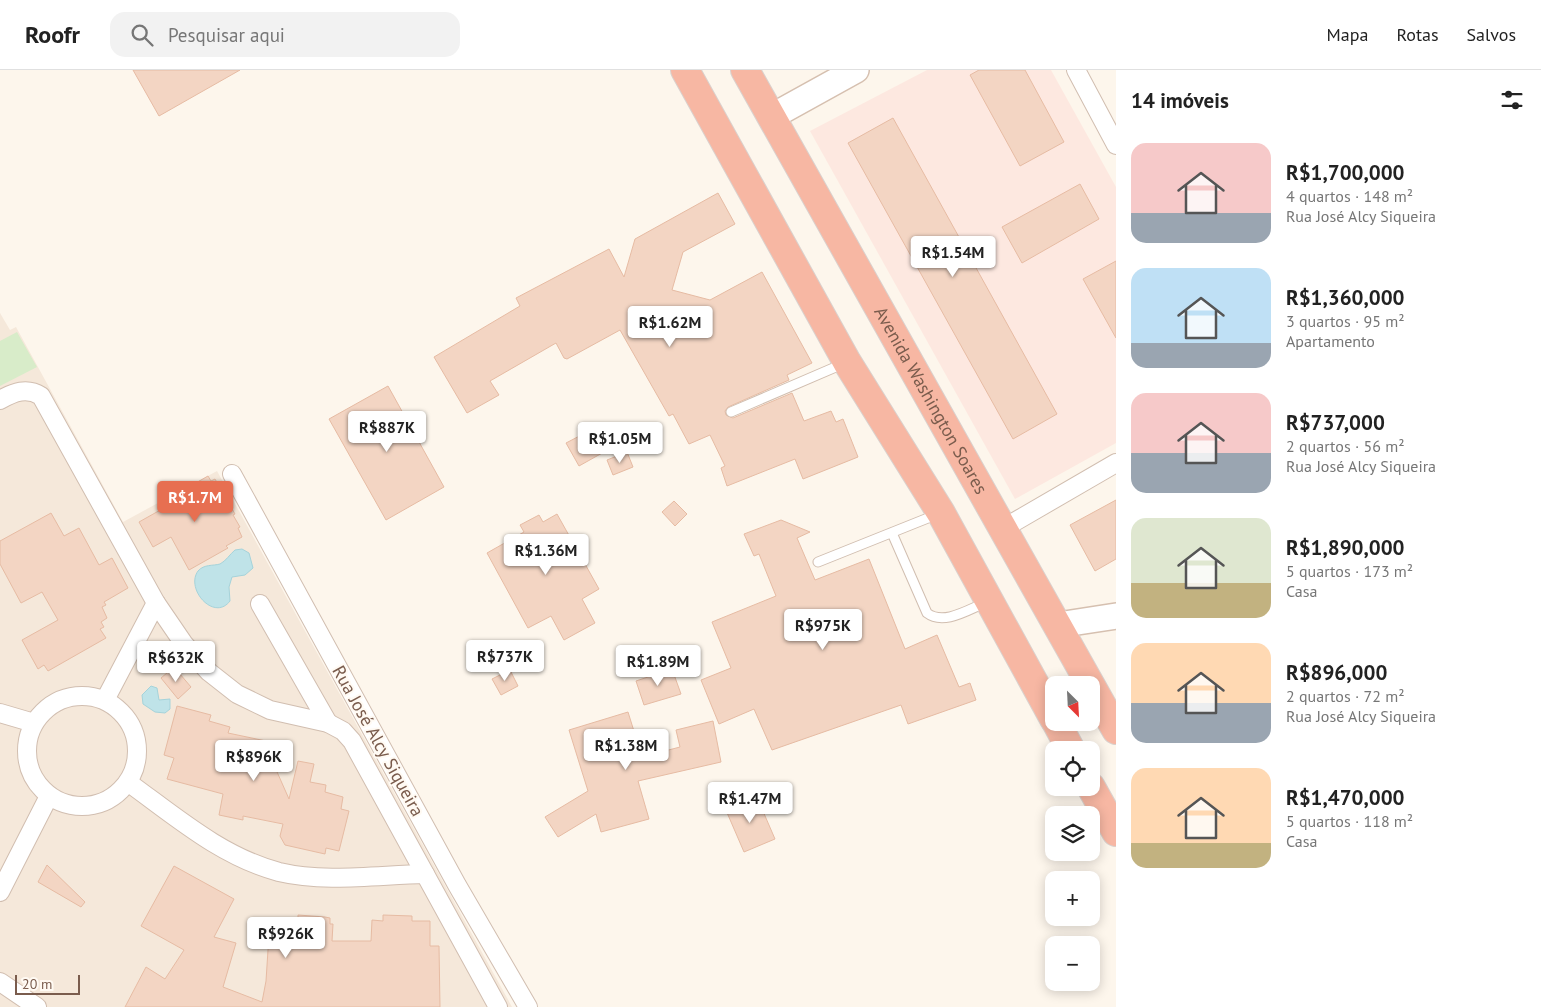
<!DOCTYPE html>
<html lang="pt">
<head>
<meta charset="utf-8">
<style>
  :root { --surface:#fff; --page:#f2f2f2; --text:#222; --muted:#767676; --line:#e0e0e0; --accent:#e76f51 }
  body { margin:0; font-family:"PT Sans",sans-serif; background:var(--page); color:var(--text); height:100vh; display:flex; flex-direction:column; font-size:19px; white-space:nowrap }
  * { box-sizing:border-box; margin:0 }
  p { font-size:16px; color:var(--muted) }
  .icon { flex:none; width:28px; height:28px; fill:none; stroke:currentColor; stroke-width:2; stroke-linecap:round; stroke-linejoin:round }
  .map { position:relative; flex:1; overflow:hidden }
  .panel { display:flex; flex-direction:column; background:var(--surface); width:425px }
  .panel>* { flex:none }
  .needle { width:32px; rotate:156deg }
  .controls { position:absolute; left:1045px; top:606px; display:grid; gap:10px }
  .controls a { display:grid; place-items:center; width:55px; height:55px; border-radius:10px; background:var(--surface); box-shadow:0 2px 12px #0003; font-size:25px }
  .scale { position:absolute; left:15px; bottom:12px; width:65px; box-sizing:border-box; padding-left:5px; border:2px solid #7a5c4d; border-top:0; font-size:14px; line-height:18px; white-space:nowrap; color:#7a5c4d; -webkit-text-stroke:4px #fffaf3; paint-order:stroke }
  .price { position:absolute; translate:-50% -42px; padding:0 11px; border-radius:5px; background:#fff; color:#222; font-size:16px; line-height:32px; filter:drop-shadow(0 1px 2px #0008) }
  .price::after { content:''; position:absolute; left:50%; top:30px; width:15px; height:11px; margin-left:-8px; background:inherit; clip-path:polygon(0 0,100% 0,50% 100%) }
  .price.selected { background:var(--accent); color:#fff }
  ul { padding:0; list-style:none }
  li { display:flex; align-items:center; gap:15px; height:125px; padding:0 15px }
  li span { display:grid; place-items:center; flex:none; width:140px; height:100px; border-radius:15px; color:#555 }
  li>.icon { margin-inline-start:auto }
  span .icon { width:60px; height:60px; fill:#fffc; stroke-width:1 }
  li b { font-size:21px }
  h2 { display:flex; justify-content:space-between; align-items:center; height:60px; padding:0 15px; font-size:21px }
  header { display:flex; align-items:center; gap:30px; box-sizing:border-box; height:70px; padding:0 25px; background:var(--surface); border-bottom:1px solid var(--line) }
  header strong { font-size:24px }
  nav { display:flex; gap:28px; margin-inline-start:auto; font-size:18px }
  .search { width:350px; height:45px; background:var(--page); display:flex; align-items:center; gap:12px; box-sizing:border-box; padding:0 18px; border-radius:15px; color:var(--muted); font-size:19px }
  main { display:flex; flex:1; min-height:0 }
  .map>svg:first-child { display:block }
</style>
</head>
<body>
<header>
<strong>Roofr</strong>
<div class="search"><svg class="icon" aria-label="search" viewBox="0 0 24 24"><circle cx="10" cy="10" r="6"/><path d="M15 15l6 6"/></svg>Pesquisar aqui</div>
<nav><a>Mapa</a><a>Rotas</a><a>Salvos</a></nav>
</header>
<main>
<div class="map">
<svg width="1116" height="937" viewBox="0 0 1116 937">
  <rect width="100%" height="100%" fill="#fdf6ec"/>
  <path fill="#f5e8da" d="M0,243l10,17 6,-3 107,195 94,-51 295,536h-512z"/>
  <path fill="#fde8e0" d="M927,0h124l65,117v256l-101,56 -205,-368z"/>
  <path fill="#d8ecc9" d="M17,262l20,35 -37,19v-45z"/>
  <g fill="#bfe3e8" stroke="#a5d3da">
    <path d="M235,480l7,-1 7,4 4,15 -8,7 -13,2 -3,10 1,14c-16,21 -45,-12 -32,-30 6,-7 15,-5 22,-7 6,-3 10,-10 15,-14z"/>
    <path d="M151,616l6,2 2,12 11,-1v10l-5,4 -10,-1 -12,-8 -1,-9z"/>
  </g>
  <g fill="#f3d5c3" stroke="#e6bba3">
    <path d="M133,0h107l-81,46z"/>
    <path d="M979,0h46l39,72 -44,24 -50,-91z"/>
    <path d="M893,48l164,296 -44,25 -165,-296z"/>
    <path d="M1080,114l19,35 -77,44 -20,-36z"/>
    <path d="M718,123l17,31 -52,28 -11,38 38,10 52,-28 50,91 -25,12 2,5 -61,27 -3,4 1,4 7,3 59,-25 12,28 27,-10 5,11 7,-3 15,38 -55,22 -8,-20 -68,27 -6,-18 4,-2 -15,-31 -21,9 -16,-30 -4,2 -49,-86 -53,29 -3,-1 -8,-15 -66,38 9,14 -32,18 -33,-56 86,-51 -4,-8 93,-49 15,28 11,-38z"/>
    <path d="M1116,191v77l-33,-59z"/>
    <path d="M388,316l56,101 -58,33 -57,-101z"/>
    <path d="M591,360l13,22 -25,14 -13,-23z"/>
    <path d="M627,382l6,15 -20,8 -6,-15z"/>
    <path d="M208,406l3,5 4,-2 20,35 -2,1 7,12 -2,1 4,9 -16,9 2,2 -39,22 -18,-33 -18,10 -14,-25 32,-18 -3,-5z"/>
    <path d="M1116,430v59l-21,12 -25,-46z"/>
    <path d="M674,431l13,13 -12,12 -13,-14z"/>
    <path d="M51,443l13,23 15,-8 20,37 13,-7 16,30 -24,14 2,3 -4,2 5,11 -6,4 3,5 -4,2 6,9 -58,33 -4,-6 -6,4 -16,-29 36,-20 -16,-28 -21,11 -21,-39v-23z"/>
    <path d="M557,444l42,75 -17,10 13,24 -31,17 -13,-24 -23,12 -41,-75 37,-21 -4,-7 19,-10 4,7z"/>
    <path d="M781,450l29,12 -13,6 18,42 54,-21 36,90 32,-14 22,52 11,-4 6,17 -68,24 -7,-19 -129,45 -18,-41 -35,15 -18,-44 30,-12 -19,-46 64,-26 -17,-42 -5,2 -10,-22z"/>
    <path d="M174,597l17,20 -13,12 -17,-21z"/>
    <path d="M672,599l9,25 -37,11 -8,-24z"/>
    <path d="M510,600l8,16 -17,9 -9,-16z"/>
    <path d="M177,636l34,9 -2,6 21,6 -2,6 38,8 -2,11 6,4 19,43 9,-38 16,3 -4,18 16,3 -1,7 18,5 -2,12 8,2 -10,40 -13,-3 -1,6 -40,-9 -5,-9 3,-12 -40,-8v4l-24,-5 4,-21 -56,-15 7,-21 -10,-3z"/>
    <path d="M628,642l14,45 38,-10 -4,-17 37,-9 8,41 -83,19 11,38 -48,13 -5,-18 -38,23 -13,-20 43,-26 -19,-61z"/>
    <path d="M756,725l19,44 -31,13 -19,-44z"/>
    <path d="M47,795l38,37 -4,5 -43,-25z"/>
    <path d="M174,796l60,33 -20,38 22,6 -13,44 39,15 4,-21 4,-62 28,-1v-3l27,2 5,1v6h3l-1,17h39l1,-21 11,1v-6l29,1v5h18v25h9l1,61h-315l21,-40 19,12 19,-29 -43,-24z"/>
  </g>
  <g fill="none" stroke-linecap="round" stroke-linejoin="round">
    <defs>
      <g id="lane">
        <path d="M731,342l114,-49"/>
        <path d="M892,463l35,80c17,13 42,-4 60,-11"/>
        <path d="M818,492l120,-48"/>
      </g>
      <g id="street">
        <path d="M1076,0l40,75"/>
        <path d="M0,330c14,-8 27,-13 41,-4l115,207 28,41 25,28 28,22 33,16 58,13 15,8 9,10 146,266"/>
        <path d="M232,404l225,411 71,122"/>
        <path d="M1004,458l112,-65"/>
        <path d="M260,534l68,119"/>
        <circle cx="82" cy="681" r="55"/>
        <path d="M105,630l51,-97"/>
        <path d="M0,643l34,10"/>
        <path d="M129,713c47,34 93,74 150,89 46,11 99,3 146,2"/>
        <path d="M0,822l49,-96"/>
        <path d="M0,912l37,25"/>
      </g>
      <g id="secondary">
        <path d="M771,47l85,-47"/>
        <path d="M1058,555l58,-9"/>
      </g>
      <g id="highway">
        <path d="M685,0l162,292 94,151 113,206"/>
        <path id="s1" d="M745,0l371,660"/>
        <path d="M1056,652l15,28"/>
        <path d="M1091,717l25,45"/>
      </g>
    </defs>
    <use href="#lane" stroke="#d1beb0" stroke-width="11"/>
    <use href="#street" stroke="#d1beb0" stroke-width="20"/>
    <use href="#secondary" stroke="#d6c0b0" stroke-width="28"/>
    <use href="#highway" stroke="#dad1cd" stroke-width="30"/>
    <use href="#lane" stroke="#fff" stroke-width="9"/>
    <use href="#street" stroke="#fff" stroke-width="18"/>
    <use href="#secondary" stroke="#fff" stroke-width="25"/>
    <use href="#highway" stroke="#f7b7a3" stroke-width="28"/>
  </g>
  <g text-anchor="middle" stroke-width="4" stroke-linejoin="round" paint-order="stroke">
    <g font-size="18" fill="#7a5c4d" stroke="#fffaf3">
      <text dy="6" stroke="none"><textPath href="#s1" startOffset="379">Avenida Washington Soares</textPath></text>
      <text transform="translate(378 671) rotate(61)" y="6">Rua José Alcy Siqueira</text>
    </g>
  </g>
</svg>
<div class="controls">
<a><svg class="needle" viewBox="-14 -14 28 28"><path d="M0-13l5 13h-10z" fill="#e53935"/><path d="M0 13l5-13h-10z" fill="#767676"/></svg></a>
<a><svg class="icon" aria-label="locate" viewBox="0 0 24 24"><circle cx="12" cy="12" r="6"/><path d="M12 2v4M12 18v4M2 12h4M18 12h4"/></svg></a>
<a><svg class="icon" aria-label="layers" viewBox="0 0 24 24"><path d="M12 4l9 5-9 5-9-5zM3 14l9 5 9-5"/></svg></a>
<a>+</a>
<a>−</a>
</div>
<div class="scale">20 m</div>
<b class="price" style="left:953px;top:208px">R$1.54M</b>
<b class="price" style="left:670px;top:278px">R$1.62M</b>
<b class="price" style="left:387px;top:383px">R$887K</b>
<b class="price" style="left:620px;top:394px">R$1.05M</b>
<b class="price selected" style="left:195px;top:453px">R$1.7M</b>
<b class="price" style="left:546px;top:506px">R$1.36M</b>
<b class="price" style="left:823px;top:581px">R$975K</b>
<b class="price" style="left:505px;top:612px">R$737K</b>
<b class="price" style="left:176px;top:613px">R$632K</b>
<b class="price" style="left:658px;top:617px">R$1.89M</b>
<b class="price" style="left:626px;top:701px">R$1.38M</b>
<b class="price" style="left:254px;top:712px">R$896K</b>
<b class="price" style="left:750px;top:754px">R$1.47M</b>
<b class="price" style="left:286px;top:889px">R$926K</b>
</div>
<section class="panel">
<h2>14 imóveis<svg class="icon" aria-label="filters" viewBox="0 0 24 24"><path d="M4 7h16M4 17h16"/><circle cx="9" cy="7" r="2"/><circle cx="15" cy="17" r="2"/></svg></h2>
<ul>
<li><span style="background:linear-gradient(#f6c9c9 70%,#9aa5b1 0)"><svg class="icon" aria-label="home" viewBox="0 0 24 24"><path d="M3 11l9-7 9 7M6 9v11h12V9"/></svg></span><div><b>R$1,700,000</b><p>4 quartos · 148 m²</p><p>Rua José Alcy Siqueira</p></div></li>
<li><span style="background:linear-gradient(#bfe0f5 75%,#9aa5b1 0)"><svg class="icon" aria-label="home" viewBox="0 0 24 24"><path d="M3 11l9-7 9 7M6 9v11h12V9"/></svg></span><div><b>R$1,360,000</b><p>3 quartos · 95 m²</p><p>Apartamento</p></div></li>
<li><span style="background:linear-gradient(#f6c9c9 60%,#9aa5b1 0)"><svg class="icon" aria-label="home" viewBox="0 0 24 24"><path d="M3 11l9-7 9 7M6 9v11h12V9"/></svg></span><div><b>R$737,000</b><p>2 quartos · 56 m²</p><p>Rua José Alcy Siqueira</p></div></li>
<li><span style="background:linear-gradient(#dfe7d0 65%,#c2b280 0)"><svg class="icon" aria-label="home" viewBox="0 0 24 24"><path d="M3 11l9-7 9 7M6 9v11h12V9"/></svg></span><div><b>R$1,890,000</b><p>5 quartos · 173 m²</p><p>Casa</p></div></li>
<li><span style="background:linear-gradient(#ffd9b3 60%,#9aa5b1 0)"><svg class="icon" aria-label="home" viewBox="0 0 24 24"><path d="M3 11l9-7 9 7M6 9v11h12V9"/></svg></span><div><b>R$896,000</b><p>2 quartos · 72 m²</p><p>Rua José Alcy Siqueira</p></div></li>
<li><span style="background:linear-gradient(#ffd9b3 75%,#c2b280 0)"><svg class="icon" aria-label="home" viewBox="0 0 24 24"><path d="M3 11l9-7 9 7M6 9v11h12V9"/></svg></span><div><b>R$1,470,000</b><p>5 quartos · 118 m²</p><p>Casa</p></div></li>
</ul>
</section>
</main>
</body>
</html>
